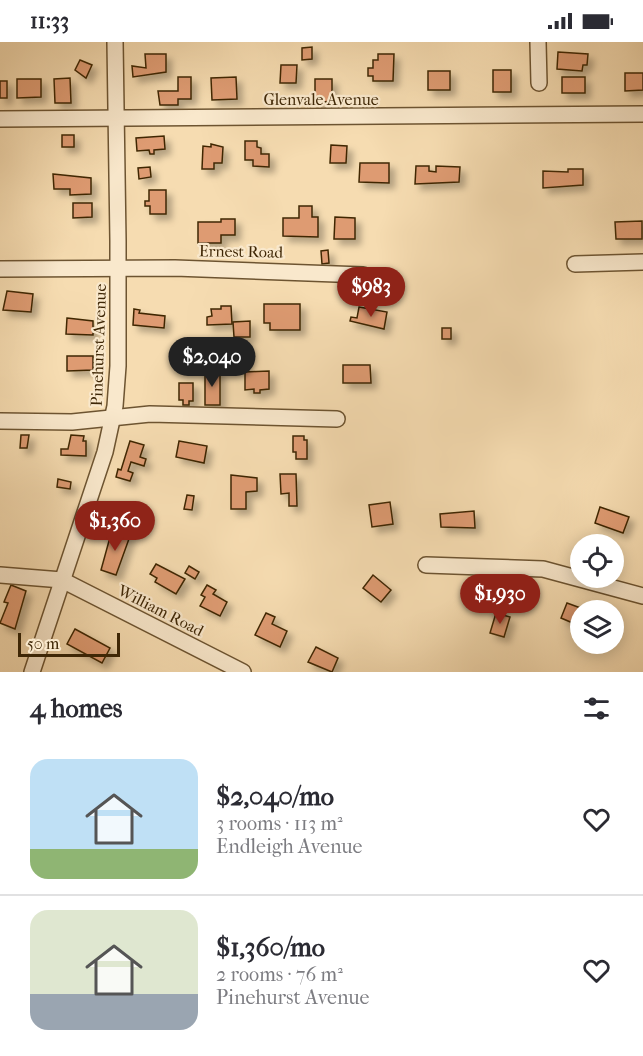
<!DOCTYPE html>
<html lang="en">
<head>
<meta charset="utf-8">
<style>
  :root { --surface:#fff; --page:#f2f2f3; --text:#2b2b33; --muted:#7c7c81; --line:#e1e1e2; --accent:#8f2418 }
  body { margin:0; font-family:"IM FELL French Canon",serif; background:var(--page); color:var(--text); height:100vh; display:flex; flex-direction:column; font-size:22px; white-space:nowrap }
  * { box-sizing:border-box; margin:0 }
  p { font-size:20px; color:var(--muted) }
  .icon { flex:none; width:33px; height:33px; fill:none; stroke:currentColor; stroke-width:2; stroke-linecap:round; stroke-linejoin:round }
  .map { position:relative; height:630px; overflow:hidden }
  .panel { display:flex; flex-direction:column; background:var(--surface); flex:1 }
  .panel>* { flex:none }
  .buttons { position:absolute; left:570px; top:492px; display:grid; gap:12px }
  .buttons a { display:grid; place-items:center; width:54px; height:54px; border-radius:50%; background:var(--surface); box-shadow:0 3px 15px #0003; font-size:30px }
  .scale { position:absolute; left:18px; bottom:15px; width:102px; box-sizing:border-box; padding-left:6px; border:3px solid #3f2706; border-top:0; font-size:16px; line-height:21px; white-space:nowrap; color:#3f2706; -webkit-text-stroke:4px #f9e8cc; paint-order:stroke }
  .price { position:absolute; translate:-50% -51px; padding:0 14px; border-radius:21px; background:var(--accent); color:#fff; font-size:20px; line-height:39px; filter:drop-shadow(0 2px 3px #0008) }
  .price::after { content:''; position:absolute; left:50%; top:36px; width:18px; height:14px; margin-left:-9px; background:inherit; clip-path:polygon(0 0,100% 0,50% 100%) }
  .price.current { background:#222; color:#fff }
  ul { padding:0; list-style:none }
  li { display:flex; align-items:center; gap:18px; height:150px; padding:0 30px }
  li+li { border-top:2px solid var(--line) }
  li span { display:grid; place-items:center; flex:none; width:168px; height:120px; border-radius:18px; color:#555 }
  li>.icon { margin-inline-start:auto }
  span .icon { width:72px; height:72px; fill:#fffc; stroke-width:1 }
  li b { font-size:26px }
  h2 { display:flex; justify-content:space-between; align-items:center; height:72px; padding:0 30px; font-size:26px }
  .status { display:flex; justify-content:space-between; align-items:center; height:42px; padding:0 30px; background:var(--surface); direction:ltr }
  .status svg { height:16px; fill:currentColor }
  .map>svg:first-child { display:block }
</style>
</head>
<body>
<div class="status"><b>11:33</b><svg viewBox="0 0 49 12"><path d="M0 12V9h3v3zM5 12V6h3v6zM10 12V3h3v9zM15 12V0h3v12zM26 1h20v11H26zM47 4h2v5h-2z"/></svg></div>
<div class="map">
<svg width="643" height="630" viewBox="0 0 643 630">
  <defs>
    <filter id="shadow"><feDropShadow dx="5.5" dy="5.5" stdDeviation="3" flood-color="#0004"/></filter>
  </defs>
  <rect width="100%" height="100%" fill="#f6dcb1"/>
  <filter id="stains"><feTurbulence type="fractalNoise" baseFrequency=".00333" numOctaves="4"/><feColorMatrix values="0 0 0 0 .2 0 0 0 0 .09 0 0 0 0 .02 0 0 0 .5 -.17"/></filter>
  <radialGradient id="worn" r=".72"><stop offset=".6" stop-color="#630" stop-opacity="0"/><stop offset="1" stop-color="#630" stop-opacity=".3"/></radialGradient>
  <g fill="#de9b72" stroke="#3f2706" stroke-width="1.5" filter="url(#shadow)">
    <path d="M312,5v12l-10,1v-12z"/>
    <path d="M558,10l30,2 -1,11h-4l-1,6 -25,-2z"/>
    <path d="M145,12h21v18l-33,5 -1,-11 14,2z"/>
    <path d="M378,12h16l-1,27h-20v-5h-5v-8h5v-8h5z"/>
    <path d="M80,18l12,5 -6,13 -11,-8z"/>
    <path d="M281,23h16l-1,18h-16z"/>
    <rect x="493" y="28" width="18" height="22"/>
    <rect x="428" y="29" width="22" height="19"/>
    <path d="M625,31h18v17l-18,1z"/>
    <path d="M178,35h13v22h-13v6h-18l-2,-14h20z"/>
    <path d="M236,35l1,22 -25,1 -1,-22z"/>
    <rect x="562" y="35" width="23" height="16"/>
    <path d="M70,36l1,25h-16l-1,-24z"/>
    <path d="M17,37h24v18l-24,1z"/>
    <path d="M315,37h17v22l-17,2z"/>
    <rect x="0" y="39" width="7" height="17"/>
    <rect x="62" y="93" width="12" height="12"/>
    <path d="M164,94l1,13 -11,1v4h-4l-1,-4 -12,1 -1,-13z"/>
    <path d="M245,99h12v6l4,1v6h8v13l-16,-1v-6h-8z"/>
    <path d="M211,102l12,3 -1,16h-8v6h-12l1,-23 8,1z"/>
    <path d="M331,103l16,1 -1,17h-16z"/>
    <path d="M360,121h29v20l-30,-1z"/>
    <path d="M416,124h13v5l7,1v-6l24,1 -1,15 -44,2z"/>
    <path d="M150,125l1,10 -12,2 -1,-11z"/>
    <path d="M568,127h15v16l-40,3v-17l25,1z"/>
    <path d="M53,132l38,4v16l-21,1v-6h-16z"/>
    <path d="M149,148h17v24h-16v-8h-5v-5h4z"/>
    <path d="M73,161h19v14l-19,1z"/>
    <path d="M299,164h13v11h6v20l-35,-1v-18h16z"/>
    <path d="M335,175l20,1v21h-21z"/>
    <path d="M221,177h14v16h-14v8h-23v-21h23z"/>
    <path d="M642,179v18h-26l-1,-17z"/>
    <path d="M328,208l1,13 -7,1 -1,-13z"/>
    <path d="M7,249l26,3 -2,18 -28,-2z"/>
    <path d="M264,262h36v26h-30v-7h-6z"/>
    <path d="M221,264h10l1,18 -25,1v-8l5,-1 -1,-7h10z"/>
    <path d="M359,265l28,5 -3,17 -34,-8 1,-4 6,1z"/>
    <path d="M134,267l6,1 -1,3 26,3 -1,12 -31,-3z"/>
    <path d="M67,276l26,3v14l-27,-1z"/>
    <path d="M250,279v16h-16l-1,-15z"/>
    <rect x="442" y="286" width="9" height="11"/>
    <path d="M67,314h26v14l-26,1z"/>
    <path d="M343,323h27l1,18h-28z"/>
    <rect x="205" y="329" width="15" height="34"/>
    <path d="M269,329v18l-9,1v3h-6v-4l-9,1v-18z"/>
    <path d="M179,341h14v18h-4v4h-6v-5h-4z"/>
    <path d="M21,393h8l-2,13h-7z"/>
    <path d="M71,393l13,1 -1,5h3v15l-25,-1v-6h7z"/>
    <path d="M293,394h11v4h3v19h-11v-7h-3z"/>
    <path d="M130,399l14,4 -4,12 6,2 -2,7 -13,-4 -3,9 5,2 -3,8 -14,-4 2,-8 3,1z"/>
    <path d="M179,399l28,5 -3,17 -28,-6z"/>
    <path d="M280,432h16l1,32h-8v-13l-8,1z"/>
    <path d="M231,433l26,3v13l-11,1v17h-15z"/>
    <path d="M58,437l13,3 -1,7 -13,-2z"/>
    <path d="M187,453l7,1 -2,14 -8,-1z"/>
    <path d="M390,460l3,22 -21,3 -3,-22z"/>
    <path d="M600,465l29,10 -6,16 -28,-10z"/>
    <path d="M474,469l1,17 -34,-1 -1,-13z"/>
    <path d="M112,488l18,6 -14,39 -15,-5z"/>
    <path d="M156,522l29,15 -9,15 -21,-12 2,-4 -7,-4z"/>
    <path d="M189,524l10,6 -4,7 -10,-6z"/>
    <path d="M373,533l18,15 -10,12 -18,-14z"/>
    <path d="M11,543l15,6 -11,38 -15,-6 8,-20 -4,-1z"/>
    <path d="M207,543l9,5 -3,4 14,8 -7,14 -20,-10 5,-9 -4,-2z"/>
    <path d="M567,561l19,7h-6v16l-19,-8z"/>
    <path d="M266,571l9,4 -3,7 15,7 -7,16 -25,-12z"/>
    <path d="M496,571l14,4 -6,20 -14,-4z"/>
    <path d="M75,587l35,19 -8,15 -35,-19z"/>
    <path d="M316,605l22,11 -6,14 -24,-10z"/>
  </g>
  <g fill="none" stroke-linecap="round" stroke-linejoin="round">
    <defs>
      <g id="street">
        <path d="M538,0l1,41"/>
        <path d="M0,77l643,-5"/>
        <path d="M575,222l68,-2"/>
        <path d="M0,227l175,-1 188,7"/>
        <path d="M0,379l72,1 78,-8 187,5"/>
        <path d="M426,523l117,4 100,27"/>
        <path d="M0,533l62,5 181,92"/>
        <path d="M32,630l73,-220 10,-46 3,-40v-125l-3,-199"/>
      </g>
    </defs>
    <use href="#street" stroke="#6d5431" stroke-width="18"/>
    <use href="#street" stroke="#f9e8cc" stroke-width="15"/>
  </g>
  <g text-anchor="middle" stroke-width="4.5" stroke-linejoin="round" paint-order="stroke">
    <g font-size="16" fill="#3f2706" stroke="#f9e8cc">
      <text x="321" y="63">Glenvale Avenue</text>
      <text transform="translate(241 209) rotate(1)" y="6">Ernest Road</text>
      <text transform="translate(98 303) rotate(-88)" y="6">Pinehurst Avenue</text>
      <text transform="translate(161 568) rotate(27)" y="6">William Road</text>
    </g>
  </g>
  <rect width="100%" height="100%" filter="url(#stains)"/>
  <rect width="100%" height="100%" fill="url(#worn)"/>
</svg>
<div class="buttons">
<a><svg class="icon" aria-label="locate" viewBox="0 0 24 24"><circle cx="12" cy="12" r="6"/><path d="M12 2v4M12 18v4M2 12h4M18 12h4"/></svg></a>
<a><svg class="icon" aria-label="layers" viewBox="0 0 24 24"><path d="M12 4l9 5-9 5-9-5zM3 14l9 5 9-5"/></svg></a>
</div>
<div class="scale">50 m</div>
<b class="price" style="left:371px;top:276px">$983</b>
<b class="price current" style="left:212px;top:346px">$2,040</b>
<b class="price" style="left:115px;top:510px">$1,360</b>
<b class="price" style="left:500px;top:583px">$1,930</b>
</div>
<section class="panel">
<h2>4 homes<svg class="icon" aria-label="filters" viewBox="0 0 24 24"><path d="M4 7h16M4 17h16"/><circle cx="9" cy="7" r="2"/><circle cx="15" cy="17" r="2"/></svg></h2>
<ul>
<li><span style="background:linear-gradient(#bfe0f5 75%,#8fb573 0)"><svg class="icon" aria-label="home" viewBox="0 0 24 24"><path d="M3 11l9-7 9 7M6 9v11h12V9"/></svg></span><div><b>$2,040/mo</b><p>3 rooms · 113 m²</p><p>Endleigh Avenue</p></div><svg class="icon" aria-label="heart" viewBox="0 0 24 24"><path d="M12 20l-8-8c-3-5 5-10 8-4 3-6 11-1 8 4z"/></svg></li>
<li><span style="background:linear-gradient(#dfe7d0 70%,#9aa5b1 0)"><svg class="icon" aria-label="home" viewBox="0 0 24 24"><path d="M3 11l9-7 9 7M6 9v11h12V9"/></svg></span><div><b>$1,360/mo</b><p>2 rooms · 76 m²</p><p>Pinehurst Avenue</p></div><svg class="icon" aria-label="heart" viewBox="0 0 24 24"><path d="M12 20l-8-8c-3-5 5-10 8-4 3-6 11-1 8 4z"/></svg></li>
</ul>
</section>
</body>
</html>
